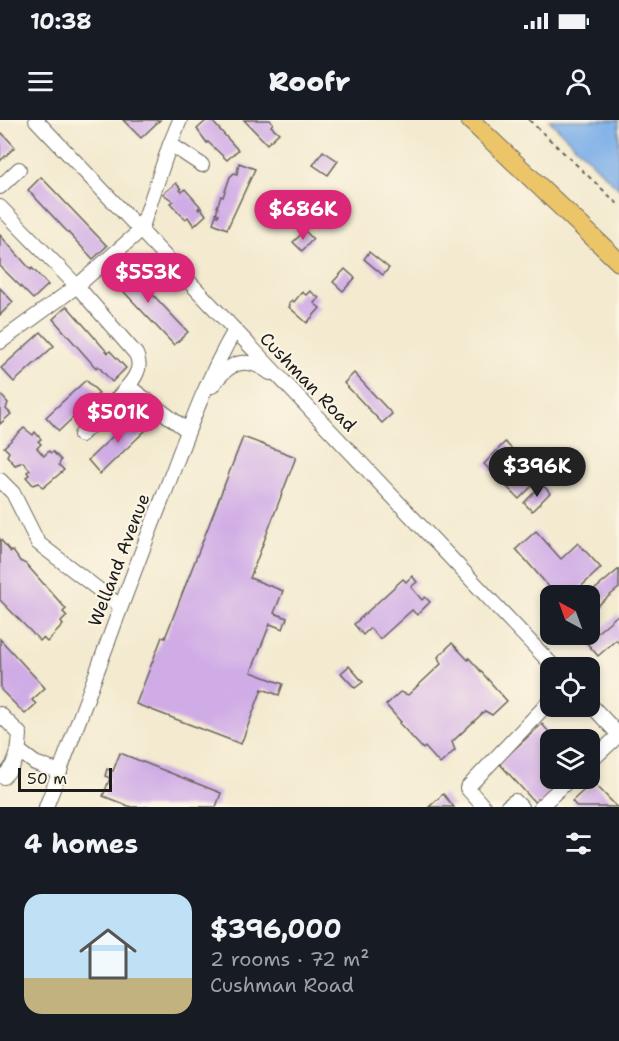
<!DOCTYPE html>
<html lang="en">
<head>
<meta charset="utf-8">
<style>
  :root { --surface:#171b24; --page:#20242c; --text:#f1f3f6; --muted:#9ea1a6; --accent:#db2777 }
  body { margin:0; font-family:"Shantell Sans",sans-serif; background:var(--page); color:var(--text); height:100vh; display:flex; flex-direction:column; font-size:22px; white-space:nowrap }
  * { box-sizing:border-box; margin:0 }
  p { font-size:20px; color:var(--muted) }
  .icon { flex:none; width:33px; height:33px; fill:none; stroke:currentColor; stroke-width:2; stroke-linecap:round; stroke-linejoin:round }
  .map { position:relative; height:687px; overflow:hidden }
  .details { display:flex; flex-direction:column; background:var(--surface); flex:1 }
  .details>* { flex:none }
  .needle { width:39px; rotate:319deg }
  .fabs { position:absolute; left:540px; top:465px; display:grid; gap:12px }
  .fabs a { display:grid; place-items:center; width:60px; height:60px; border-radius:12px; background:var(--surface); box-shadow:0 3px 9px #0003; font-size:30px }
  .scale { position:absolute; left:18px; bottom:15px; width:94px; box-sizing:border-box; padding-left:6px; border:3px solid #1c1c1c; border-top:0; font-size:16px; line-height:21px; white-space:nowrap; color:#1c1c1c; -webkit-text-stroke:4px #fcf5e5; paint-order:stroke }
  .price { position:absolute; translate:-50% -51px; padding:0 14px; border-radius:21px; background:var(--accent); color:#fff; font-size:20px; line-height:39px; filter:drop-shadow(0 2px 3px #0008) }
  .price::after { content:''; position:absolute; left:50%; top:36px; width:18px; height:14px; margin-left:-9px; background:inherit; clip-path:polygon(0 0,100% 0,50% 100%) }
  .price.active { background:#222; color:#fff }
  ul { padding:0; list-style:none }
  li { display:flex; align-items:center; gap:18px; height:150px; padding:0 24px }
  li span { display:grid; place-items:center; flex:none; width:168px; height:120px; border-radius:18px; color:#555 }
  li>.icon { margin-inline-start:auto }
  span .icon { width:72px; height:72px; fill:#fffc; stroke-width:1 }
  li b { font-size:26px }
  h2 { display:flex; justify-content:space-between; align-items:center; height:72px; padding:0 24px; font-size:26px }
  .status { display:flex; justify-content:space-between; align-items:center; height:42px; padding:0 30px; background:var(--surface); direction:ltr }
  .status svg { height:16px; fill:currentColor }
  header { display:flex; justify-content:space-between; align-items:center; height:78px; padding:0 24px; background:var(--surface); font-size:27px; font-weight:800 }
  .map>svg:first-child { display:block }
</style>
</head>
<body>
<div class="status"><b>10:38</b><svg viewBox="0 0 49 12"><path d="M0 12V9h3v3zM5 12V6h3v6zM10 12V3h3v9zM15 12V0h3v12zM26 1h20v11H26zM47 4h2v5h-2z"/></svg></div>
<header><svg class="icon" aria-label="menu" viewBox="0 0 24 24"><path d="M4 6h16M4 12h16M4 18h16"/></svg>Roofr<svg class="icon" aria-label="person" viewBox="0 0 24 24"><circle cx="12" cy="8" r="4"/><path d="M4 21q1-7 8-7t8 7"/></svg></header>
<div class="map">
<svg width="619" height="687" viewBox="0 0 619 687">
  <rect width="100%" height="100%" fill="#fcf5e5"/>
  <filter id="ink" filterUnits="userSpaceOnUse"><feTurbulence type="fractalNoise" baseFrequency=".0167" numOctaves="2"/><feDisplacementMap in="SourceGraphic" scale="12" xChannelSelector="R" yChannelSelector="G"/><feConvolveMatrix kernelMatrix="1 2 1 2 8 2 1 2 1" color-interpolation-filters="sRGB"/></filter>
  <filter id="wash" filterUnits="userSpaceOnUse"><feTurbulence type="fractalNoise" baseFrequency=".008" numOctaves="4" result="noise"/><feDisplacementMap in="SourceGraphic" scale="24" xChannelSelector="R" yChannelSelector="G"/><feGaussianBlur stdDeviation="1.35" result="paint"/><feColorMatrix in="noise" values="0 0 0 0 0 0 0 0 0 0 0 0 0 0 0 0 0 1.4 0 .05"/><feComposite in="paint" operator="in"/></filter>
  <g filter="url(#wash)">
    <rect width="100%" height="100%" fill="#f3eacf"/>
    <path fill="#7baee8" stroke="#4c6582" stroke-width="1.5" d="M549,0h70v69z"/>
    <g id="blocks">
      <g fill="#d0ace6">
        <path d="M123,0h37l-19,18z"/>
        <path d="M207,0h4l27,30 -11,10 -19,-18 -1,1 -10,-14z"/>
        <path d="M244,0h26l3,3 -2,3 8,7 -12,11z"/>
        <path d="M2,13l13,14 -15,14v-26z"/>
        <path d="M323,31l15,10 -10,14 -15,-10z"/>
        <path d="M239,43l16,6 -28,60 -14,-6 3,-8 2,1 1,-2 -3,-1 2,-5 -1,-1 4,-11 2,1 7,-20 4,-4 3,1z"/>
        <path d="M41,57l66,69 -14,13 -65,-69z"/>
        <path d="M176,63l5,6 -1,1 2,2 3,-3 15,17 -2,3 1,1 2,-2 5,7 -12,11 -6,-9 -3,2 -15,-16 3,-2 -10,-7z"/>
        <path d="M305,111l8,8 -11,12 -9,-9z"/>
        <path d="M0,115l31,35 1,-2 16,17 -15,14 -33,-33z"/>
        <path d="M369,132l20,16 -6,7 -19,-16z"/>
        <path d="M123,143l65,69 -14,13 -65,-69z"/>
        <path d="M345,149l10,9 -12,13 -10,-9z"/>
        <path d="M0,168l13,14 -13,13z"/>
        <path d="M310,171l9,7 -5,5 6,5 -13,15 -18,-16 1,-2 -1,-1 3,-4 2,2 8,-10 4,3z"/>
        <path d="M67,186l41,47 2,-2 16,17 -14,14 -14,-16 -2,2 -43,-49z"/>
        <path d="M41,212l13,14 -40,36 -13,-14z"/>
        <path d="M354,253l38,41 -10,9 -38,-40z"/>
        <path d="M86,260l13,13 -40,38 -13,-14z"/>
        <path d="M0,274l8,9 -2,6 5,5 -11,10z"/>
        <path d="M135,295l12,14 -47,45 -12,-14z"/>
        <path d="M24,308l9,7 2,-3 6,7 -3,2 3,3 -4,4 7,8 5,-5 2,2 2,-1 8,8 -2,5 5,5 -21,18 -4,-5 -6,2 -7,-8 3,-2 -2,-3 3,-2 -7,-8 -8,3 -8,-9 2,-4 -5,-5z"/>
        <path d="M243,317l53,20 -46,121 33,13 -9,22 13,5 -4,11 -13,-5 -19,48 32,12 -4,11 -17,-6 -21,55 -105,-40 26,-67 3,1z"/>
        <path d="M505,322l14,14 -21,22 -14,-14z"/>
        <path d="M526,342l15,15 -22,22 -15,-15z"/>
        <path d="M542,364l8,9 -18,18 -8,-8z"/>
        <path d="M536,411l25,28 17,-16 23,25 -30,28h-14l-41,-47z"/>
        <path d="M0,419l11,13 2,-1 7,10 6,3 40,45 -3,3 4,4 -6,6 2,3 -16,17 -4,-4 -3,3 -40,-41z"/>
        <path d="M619,449v19l-22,18 -7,-10h-3z"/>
        <path d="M412,456l5,6 -6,5 11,13 3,-3 5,5 -13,13 -5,-5 -32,29 -10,-11 -7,7 -9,-11 49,-45 3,3z"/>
        <path d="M619,494v29l-3,-3 -18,16 -12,-14z"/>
        <path d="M0,519l45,49 -13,12 4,4 -11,10 -24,-24z"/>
        <path d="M452,523l16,17 1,-2 38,43 -15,14 -7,-4 -33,31 3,8 -15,14 -15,-17 -2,2 -24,-26 2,-1 -15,-17 14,-13 8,3 33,-31 -3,-7z"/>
        <path d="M349,546l14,16 -8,6 -14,-15z"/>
        <path d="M542,604l14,16h-6v38h18l-30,28 -39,-43z"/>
        <path d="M120,633l101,40 -5,14h-85l-28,-11 7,-18 -5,-2 2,-7 6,2z"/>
        <path d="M593,662l24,25h-40l-5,-6z"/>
        <path d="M443,674l11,13h-25z"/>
      </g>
    </g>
  </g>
  <g filter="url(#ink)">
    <use href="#blocks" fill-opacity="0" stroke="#67645b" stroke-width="1.5"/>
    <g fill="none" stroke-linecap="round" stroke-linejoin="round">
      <defs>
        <g id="minor">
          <path d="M36,0l519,548"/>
          <path d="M170,24l32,21"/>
          <path d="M0,67l19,-18"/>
          <path d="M0,87l77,79 59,68c3,6 4,11 1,18 -6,17 -42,48 -56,63"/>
          <path d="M0,222l77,-56 64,-56 29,-86 10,-24"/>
          <path d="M128,266l60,45"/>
          <path d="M212,266c16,-23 33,-32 58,-13"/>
          <path d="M0,360l13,13 25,50 82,63"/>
          <path d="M590,584l29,31"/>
          <path d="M0,594l20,20c-1,18 -3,30 -17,43l-3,-1"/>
          <path d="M19,631l16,12 25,9"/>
          <path d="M590,642l29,-27"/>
          <path d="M541,686l30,-28"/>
          <path d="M46,687c40,-103 76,-207 117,-310 22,-57 41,-114 72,-167"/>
          <path d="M484,687l-17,-19 83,-87"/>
          <path d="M507,687l8,-6 6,6"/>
        </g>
        <path id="major" d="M470,0l149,142"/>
      </defs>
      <use href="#minor" stroke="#67645b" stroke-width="16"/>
      <use href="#major" stroke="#67645b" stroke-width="20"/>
      <path stroke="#67645b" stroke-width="2" stroke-dasharray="4.5 4.5" stroke-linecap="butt" d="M529,0l90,85"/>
      <use href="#minor" stroke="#fff" stroke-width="14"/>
      <use href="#major" stroke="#ecc569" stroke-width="18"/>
    </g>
  </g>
  <g text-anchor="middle" stroke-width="4.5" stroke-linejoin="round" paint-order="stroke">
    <g font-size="18" fill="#1c1c1c" stroke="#fcf5e5">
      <text transform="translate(308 262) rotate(46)" y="6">Cushman Road</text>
      <text transform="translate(119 440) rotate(-69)" y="6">Welland Avenue</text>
    </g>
  </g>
</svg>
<div class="fabs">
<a><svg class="needle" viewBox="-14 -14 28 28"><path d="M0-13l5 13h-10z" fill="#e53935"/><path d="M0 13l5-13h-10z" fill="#9ea1a6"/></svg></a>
<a><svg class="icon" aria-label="locate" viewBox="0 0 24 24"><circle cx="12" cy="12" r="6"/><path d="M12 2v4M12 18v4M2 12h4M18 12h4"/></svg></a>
<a><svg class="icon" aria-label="layers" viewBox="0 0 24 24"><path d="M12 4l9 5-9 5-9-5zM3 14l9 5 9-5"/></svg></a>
</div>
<div class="scale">50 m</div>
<b class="price" style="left:303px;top:121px">$686K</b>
<b class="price" style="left:148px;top:184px">$553K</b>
<b class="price" style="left:118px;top:324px">$501K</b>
<b class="price active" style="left:537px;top:378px">$396K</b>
</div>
<section class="details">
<h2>4 homes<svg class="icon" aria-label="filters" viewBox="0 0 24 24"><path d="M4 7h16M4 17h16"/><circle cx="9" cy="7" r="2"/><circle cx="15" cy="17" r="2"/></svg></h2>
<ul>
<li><span style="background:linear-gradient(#bfe0f5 70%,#c2b280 0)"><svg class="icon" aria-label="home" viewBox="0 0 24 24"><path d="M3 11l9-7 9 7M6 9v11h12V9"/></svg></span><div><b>$396,000</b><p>2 rooms · 72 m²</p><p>Cushman Road</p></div></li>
</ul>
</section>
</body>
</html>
